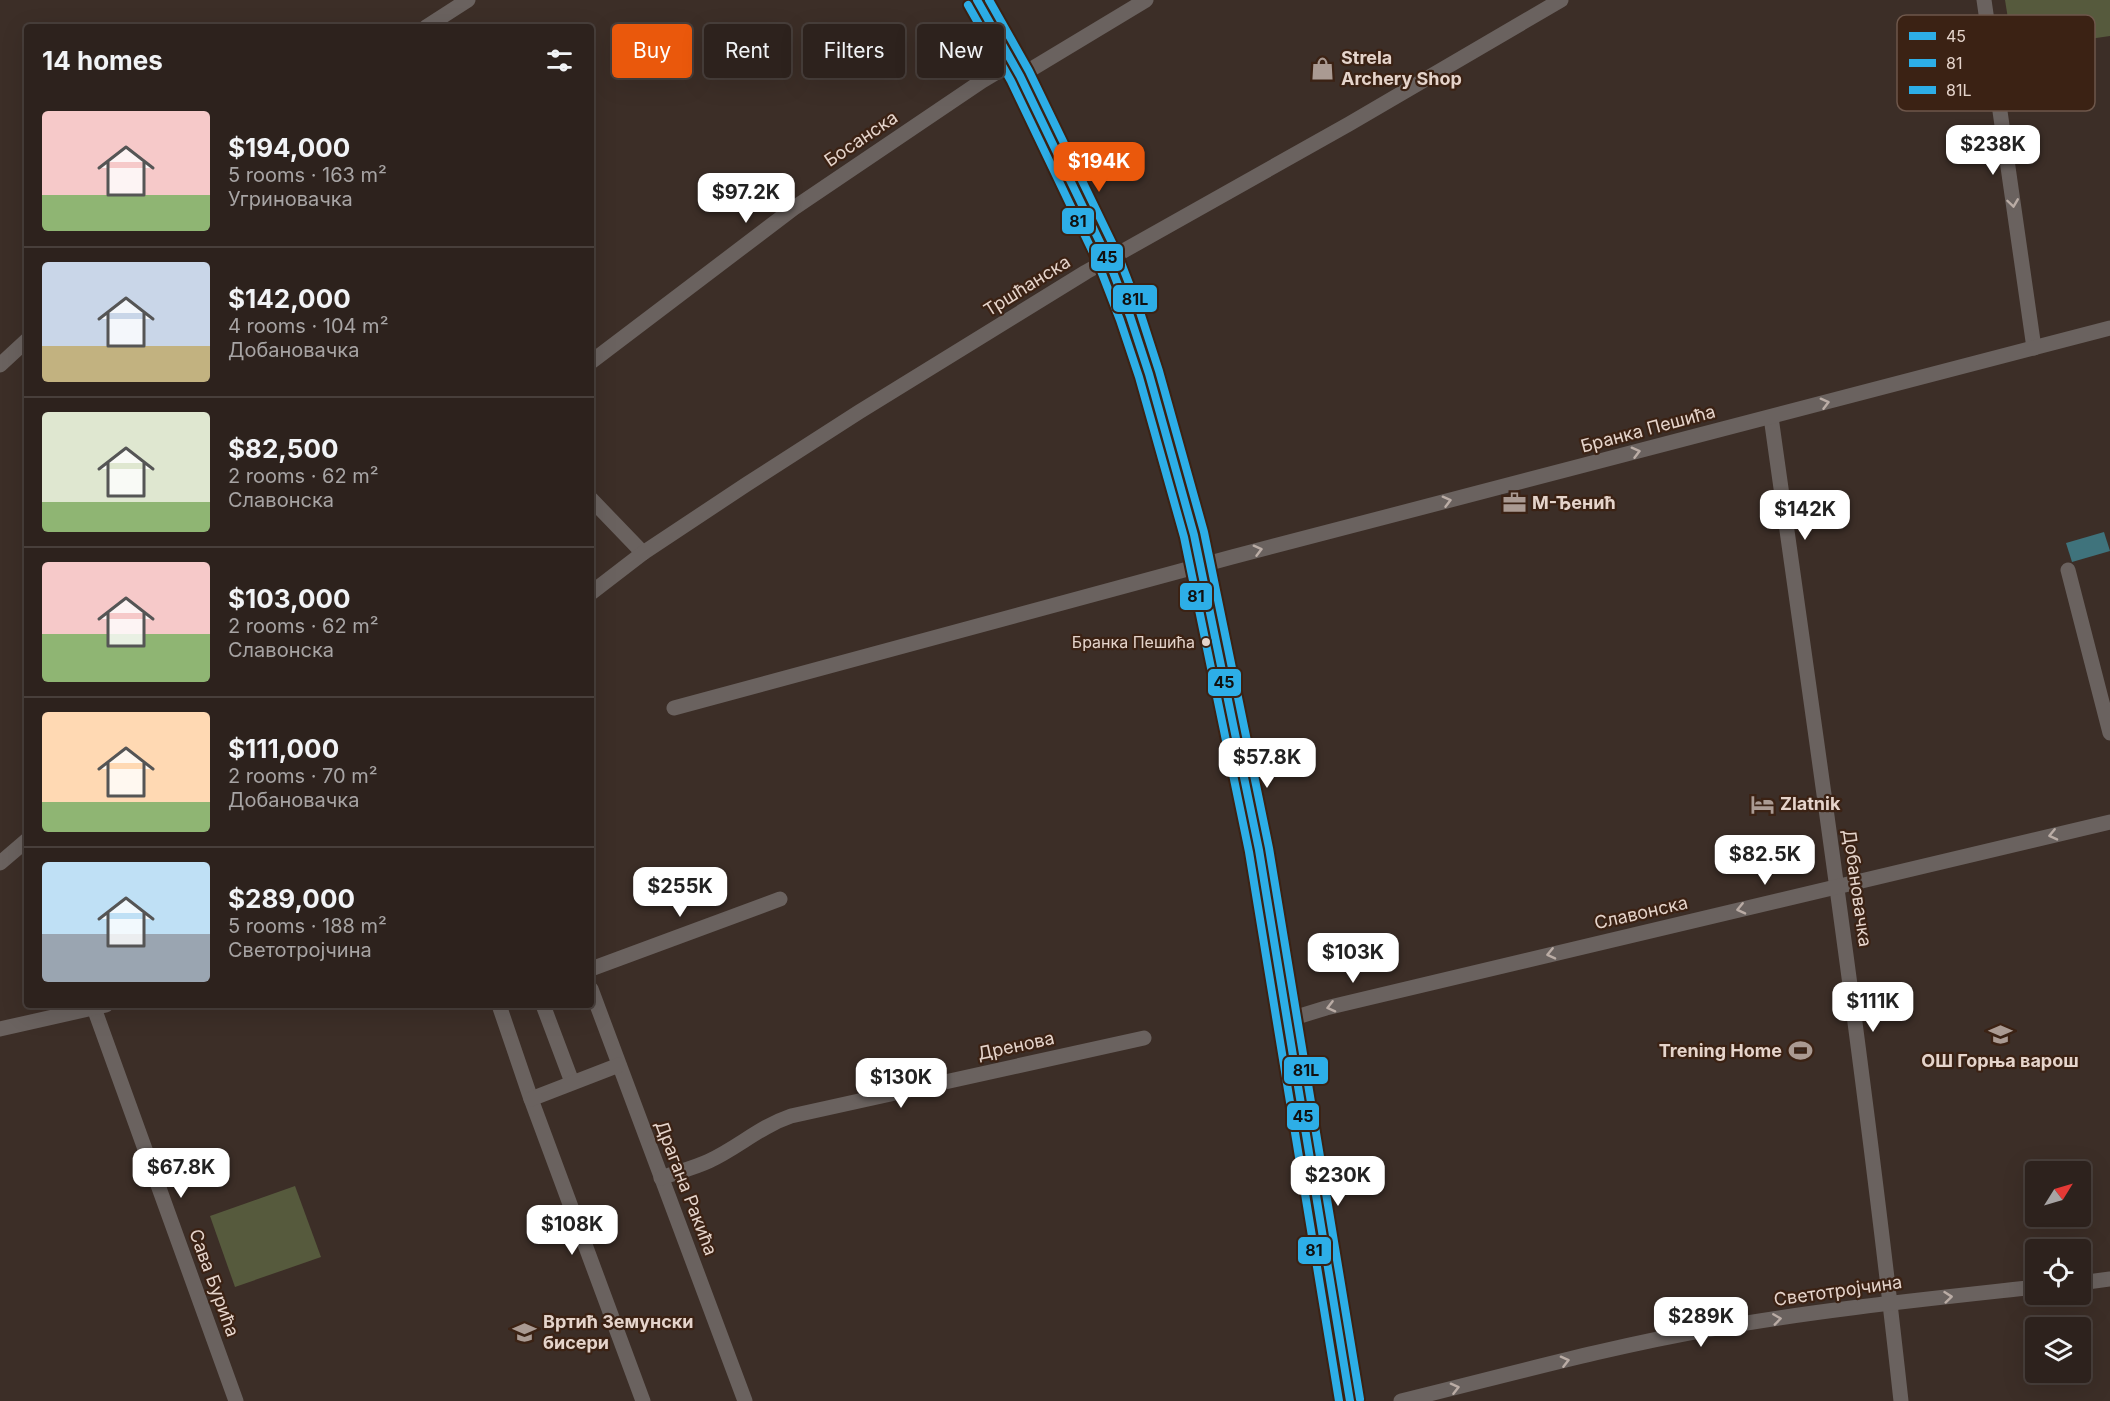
<!DOCTYPE html>
<html lang="en">
<head>
<meta charset="utf-8">
<style>
  :root { --surface:#2d221d; --page:#392f2a; --text:#f1f3f6; --muted:#a7a4a4; --line:#483f3b; --accent:#ea580c }
  body { margin:0; font-family:Inter,sans-serif; background:var(--page); color:var(--text); height:100vh; display:flex; flex-direction:column; font-size:22px; white-space:nowrap }
  * { box-sizing:border-box; margin:0 }
  p { font-size:20px; color:var(--muted) }
  .icon { flex:none; width:33px; height:33px; fill:none; stroke:currentColor; stroke-width:2; stroke-linecap:round; stroke-linejoin:round }
  .map { position:relative; flex:1; overflow:hidden }
  .sheet { position:absolute; left:24px; top:24px; width:570px; height:984px; display:flex; flex-direction:column; background:var(--surface); border-radius:6px; box-shadow:0 6px 24px #0002,0 0 0 2px var(--line) }
  .sheet>* { flex:none }
  .guide { position:absolute; left:612px; top:24px; width:570px; height:54px; display:flex; gap:12px }
  .needle { width:39px; rotate:53deg }
  .buttons { position:absolute; left:2025px; top:1161px; display:grid; gap:12px }
  .buttons a { display:grid; place-items:center; width:66px; height:66px; border-radius:6px; background:var(--surface); box-shadow:0 6px 24px #0002,0 0 0 2px var(--line); font-size:30px }
  .price { position:absolute; translate:-50% -51px; padding:0 14px; border-radius:12px; background:#fff; color:#222; font-size:20px; line-height:39px; filter:drop-shadow(0 2px 3px #0008) }
  .price::after { content:''; position:absolute; left:50%; top:36px; width:18px; height:14px; margin-left:-9px; background:inherit; clip-path:polygon(0 0,100% 0,50% 100%) }
  .price.current { background:var(--accent); color:#fff }
  ul { padding:0; list-style:none }
  li { display:flex; align-items:center; gap:18px; height:150px; padding:0 18px }
  li+li { border-top:2px solid var(--line) }
  li span { display:grid; place-items:center; flex:none; width:168px; height:120px; border-radius:6px; color:#555 }
  li>.icon { margin-inline-start:auto }
  span .icon { width:72px; height:72px; fill:#fffc; stroke-width:1 }
  li b { font-size:26px }
  h2 { display:flex; justify-content:space-between; align-items:center; height:72px; padding:0 18px; font-size:26px }
  .chip { padding:0 21px; border-radius:6px; background:var(--surface); box-shadow:0 6px 24px #0002,0 0 0 2px var(--line); font-size:21px; line-height:54px }
  .chip.current { background:var(--accent); color:#fff }
  .map>svg:first-child { display:block }
</style>
</head>
<body>
<div class="map">
<svg width="2110" height="1401" viewBox="0 0 2110 1401">
  <rect width="100%" height="100%" fill="#3c2e27"/>
  <g fill="#565a3d">
    <path d="M2005,0h105v36l-97,14z"/>
    <path d="M295,1186l26,71 -86,30 -25,-71z"/>
  </g>
  <path fill="#3f737c" d="M2104,532l6,19 -38,11 -6,-19z"/>
  <g fill="none" stroke-linecap="round" stroke-linejoin="round">
    <g stroke="#6a625f" stroke-width="15">
      <path d="M1984,0l50,348"/>
      <path d="M426,27l42,-27"/>
      <path d="M1020,76l126,-76"/>
      <path d="M591,362l203,-154 188,-127 30,-18"/>
      <path d="M0,365l27,-25"/>
      <path d="M1771,417c46,328 94,655 130,984"/>
      <path d="M591,499l52,54"/>
      <path d="M2068,570l42,163"/>
      <path d="M591,593l52,-40 104,-69 112,-72 227,-140 263,-148 212,-124"/>
      <path d="M674,708l558,-151 878,-229"/>
      <path d="M0,863l27,-23"/>
      <path d="M591,969l189,-70"/>
      <path d="M591,989l154,412"/>
      <path d="M499,1005l32,94 112,302"/>
      <path d="M543,1005l29,77"/>
      <path d="M94,1008l142,393"/>
      <path d="M1287,1020l39,-12 784,-186"/>
      <path d="M0,1029l106,-24"/>
      <path d="M531,1099l88,-34"/>
      <path d="M661,1178c16,-6 33,-10 48,-17 30,-14 50,-34 82,-45l353,-78"/>
      <path d="M2080,1283l30,-4"/>
      <path d="M1401,1401c103,-25 206,-54 310,-72 107,-19 216,-30 325,-42"/>
    </g>
    <path stroke="#766d69" stroke-width="21" d="M977,0l43,76 88,183 22,57 19,58 45,161 65,315 91,551"/>
    <defs>
      <path id="bus-1" d="M977,0l43,76 88,183 22,57 19,58 45,161 65,315 91,551"/>
      <path id="bus-2" d="M968,5l43,76 87,182 22,57 19,57 45,160 65,315 90,549"/>
      <path id="bus-3" d="M989,0l40,71 89,184 22,57 19,59 45,161 65,316 91,551"/>
    </defs>
    <use href="#bus-1" stroke="#3b2214" stroke-width="12"/>
    <use href="#bus-2" stroke="#3b2214" stroke-width="12"/>
    <use href="#bus-3" stroke="#3b2214" stroke-width="12"/>
    <use href="#bus-1" stroke="#2daee7" stroke-width="8"/>
    <use href="#bus-2" stroke="#2daee7" stroke-width="8"/>
    <use href="#bus-3" stroke="#2daee7" stroke-width="8"/>
  </g>
  <defs><path id="oneway-chevron" d="M-2-3.5L2.5 0L-2 3.5" fill="none" stroke-width="1.6" stroke-linecap="round" stroke-linejoin="round" transform="scale(1.5)"/></defs>
  <g stroke="#baaca5">
    <use href="#oneway-chevron" transform="translate(2013 203) rotate(82)"/>
    <use href="#oneway-chevron" transform="translate(1825 403) rotate(-15)"/>
    <use href="#oneway-chevron" transform="translate(1636 452) rotate(-15)"/>
    <use href="#oneway-chevron" transform="translate(1447 501) rotate(-15)"/>
    <use href="#oneway-chevron" transform="translate(1258 550) rotate(-15)"/>
    <use href="#oneway-chevron" transform="translate(2053 835) rotate(167)"/>
    <use href="#oneway-chevron" transform="translate(1741 909) rotate(167)"/>
    <use href="#oneway-chevron" transform="translate(1551 954) rotate(167)"/>
    <use href="#oneway-chevron" transform="translate(1331 1007) rotate(166)"/>
    <use href="#oneway-chevron" transform="translate(1948 1297) rotate(-6)"/>
    <use href="#oneway-chevron" transform="translate(1777 1319) rotate(-8)"/>
    <use href="#oneway-chevron" transform="translate(1565 1361) rotate(-14)"/>
    <use href="#oneway-chevron" transform="translate(1455 1388) rotate(-14)"/>
  </g>
  <defs>
    <symbol id="shop-bare" viewBox="-9 -9 18 18"><path d="M-5-2.5h2.3a2.7 3.5 0 0 1 5.4 0H5L5.5 6h-11ZM-1.5-2.5h3a1.5 2.3 0 0 0-3 0Z" fill="#aa9a92" stroke="#3b2214" stroke-width="2.5" paint-order="stroke"/></symbol>
    <symbol id="office-bare" viewBox="-9 -9 18 18"><path d="M-6-3h4V-5.5h4V-3h4V5H-6ZM-1-4.5V-3h2v-1.5ZM-6 0V1H6V0Z" fill="#aa9a92" stroke="#3b2214" stroke-width="2.5" paint-order="stroke"/></symbol>
    <symbol id="hotel-bare" viewBox="-9 -9 18 18"><path d="M-6-4.5h1.5V1H6V5H4.5V3h-9V5H-6ZM-4 0a1.8 1.8 0 1 1 3.6 0ZM.5 0V-2.5h3Q6-2.5 6 0Z" fill="#aa9a92" stroke="#3b2214" stroke-width="2.5" paint-order="stroke"/></symbol>
    <symbol id="school-bare" viewBox="-9 -9 18 18"><path d="M0-5L7-2L0 1L-7-2ZM-4 1L0 2.5L4 1V4Q0 6-4 4Z" fill="#aa9a92" stroke="#3b2214" stroke-width="2.5" paint-order="stroke"/></symbol>
    <symbol id="stadium-bare" viewBox="-9 -9 18 18"><path d="M0-5a6.5 5 0 1 0 0 10a6.5 5 0 1 0 0-10ZM-3.5-1.8h7v3.6h-7Z" fill="#aa9a92" stroke="#3b2214" stroke-width="2.5" paint-order="stroke"/></symbol>
  </defs>
  <g fill-rule="evenodd">
    <use href="#shop-bare" x="1306" y="52" width="33" height="33"/>
    <use href="#office-bare" x="1498" y="486" width="33" height="33"/>
    <use href="#hotel-bare" x="1746" y="788" width="33" height="33"/>
    <use href="#school-bare" x="1984" y="1018" width="33" height="33"/>
    <use href="#stadium-bare" x="1784" y="1034" width="33" height="33"/>
    <use href="#school-bare" x="508" y="1316" width="33" height="33"/>
  </g>
  <circle fill="#e5d4cb" stroke="#3b2214" stroke-width="2" cx="1206" cy="642" r="5"/>
  <g text-anchor="middle" stroke-width="4.5" stroke-linejoin="round" paint-order="stroke">
    <g font-size="16" fill="#e5d4cb" stroke="#3b2214" text-anchor="end">
      <text x="1195" y="648">Бранка Пешића</text>
    </g>
    <g font-size="18" font-weight="bold" fill="#e5d4cb" stroke="#3b2214" text-anchor="start">
      <text x="1341" y="64">Strela<tspan x="1341" dy="21">Archery Shop</tspan></text>
      <text x="1532" y="509">М-Ђенић</text>
      <text x="1780" y="810">Zlatnik</text>
      <text x="1782" y="1057" text-anchor="end">Trening Home</text>
      <text x="2000" y="1067" text-anchor="middle">ОШ Горња варош</text>
      <text x="543" y="1328">Вртић Земунски<tspan x="543" dy="21">бисери</tspan></text>
    </g>
    <g font-size="18" fill="#e5d4cb" stroke="#3b2214">
      <text transform="translate(861 139) rotate(-34)" y="6">Босанска</text>
      <text transform="translate(1027 286) rotate(-32)" y="6">Тршћанска</text>
      <text transform="translate(1648 429) rotate(-15)" y="6">Бранка Пешића</text>
      <text transform="translate(1857 888) rotate(82)" y="6">Добановачка</text>
      <text transform="translate(1641 913) rotate(-13)" y="6">Славонска</text>
      <text transform="translate(1016 1046) rotate(-12)" y="6">Дренова</text>
      <text transform="translate(686 1188) rotate(69)" y="6">Драгана Ракића</text>
      <text transform="translate(214 1283) rotate(70)" y="6">Сава Бурића</text>
      <text transform="translate(1838 1291) rotate(-8)" y="6">Светотројчина</text>
    </g>
  </g>
  <rect x="1897" y="15" width="198" height="96" rx="9" fill="#3b2214" stroke="#6e574b" stroke-width="1.5"/>
  <rect x="1909" y="32" width="27" height="8" fill="#2daee7"/>
  <rect x="1909" y="59" width="27" height="8" fill="#2daee7"/>
  <rect x="1909" y="86" width="27" height="8" fill="#2daee7"/>
  <g font-size="16" fill="#e5d4cb">
    <text x="1946" y="42">45</text>
    <text x="1946" y="69">81</text>
    <text x="1946" y="96">81L</text>
  </g>
  <g stroke="#3b2214" stroke-width="2">
    <rect x="1061" y="207" width="34" height="28" rx="6" fill="#2daee7"/>
    <rect x="1090" y="243" width="34" height="29" rx="6" fill="#2daee7"/>
    <rect x="1112" y="284" width="46" height="29" rx="6" fill="#2daee7"/>
    <rect x="1179" y="582" width="34" height="29" rx="6" fill="#2daee7"/>
    <rect x="1207" y="668" width="35" height="29" rx="6" fill="#2daee7"/>
    <rect x="1283" y="1056" width="46" height="29" rx="6" fill="#2daee7"/>
    <rect x="1286" y="1102" width="34" height="29" rx="6" fill="#2daee7"/>
    <rect x="1297" y="1236" width="35" height="29" rx="6" fill="#2daee7"/>
  </g>
  <g font-size="16" text-anchor="middle" font-weight="bold" fill="#111">
    <text x="1078" y="227">81</text>
    <text x="1107" y="263">45</text>
    <text x="1135" y="305">81L</text>
    <text x="1196" y="602">81</text>
    <text x="1224" y="688">45</text>
    <text x="1306" y="1076">81L</text>
    <text x="1303" y="1122">45</text>
    <text x="1314" y="1256">81</text>
  </g>
</svg>
<div class="buttons">
<a><svg class="needle" viewBox="-14 -14 28 28"><path d="M0-13l5 13h-10z" fill="#e53935"/><path d="M0 13l5-13h-10z" fill="#a7a4a4"/></svg></a>
<a><svg class="icon" aria-label="locate" viewBox="0 0 24 24"><circle cx="12" cy="12" r="6"/><path d="M12 2v4M12 18v4M2 12h4M18 12h4"/></svg></a>
<a><svg class="icon" aria-label="layers" viewBox="0 0 24 24"><path d="M12 4l9 5-9 5-9-5zM3 14l9 5 9-5"/></svg></a>
</div>
<b class="price" style="left:1993px;top:176px">$238K</b>
<b class="price current" style="left:1099px;top:193px">$194K</b>
<b class="price" style="left:746px;top:224px">$97.2K</b>
<b class="price" style="left:1805px;top:541px">$142K</b>
<b class="price" style="left:1267px;top:789px">$57.8K</b>
<b class="price" style="left:1765px;top:886px">$82.5K</b>
<b class="price" style="left:680px;top:918px">$255K</b>
<b class="price" style="left:1353px;top:984px">$103K</b>
<b class="price" style="left:1873px;top:1033px">$111K</b>
<b class="price" style="left:901px;top:1109px">$130K</b>
<b class="price" style="left:181px;top:1199px">$67.8K</b>
<b class="price" style="left:1338px;top:1207px">$230K</b>
<b class="price" style="left:572px;top:1256px">$108K</b>
<b class="price" style="left:1701px;top:1348px">$289K</b>
<div class="guide">
<a class="chip current">Buy</a>
<a class="chip">Rent</a>
<a class="chip">Filters</a>
<a class="chip">New</a>
</div>
<section class="sheet">
<h2>14 homes<svg class="icon" aria-label="filters" viewBox="0 0 24 24"><path d="M4 7h16M4 17h16"/><circle cx="9" cy="7" r="2"/><circle cx="15" cy="17" r="2"/></svg></h2>
<ul>
<li><span style="background:linear-gradient(#f6c9c9 70%,#8fb573 0)"><svg class="icon" aria-label="home" viewBox="0 0 24 24"><path d="M3 11l9-7 9 7M6 9v11h12V9"/></svg></span><div><b>$194,000</b><p>5 rooms · 163 m²</p><p>Угриновачка</p></div></li>
<li><span style="background:linear-gradient(#c9d6e8 70%,#c2b280 0)"><svg class="icon" aria-label="home" viewBox="0 0 24 24"><path d="M3 11l9-7 9 7M6 9v11h12V9"/></svg></span><div><b>$142,000</b><p>4 rooms · 104 m²</p><p>Добановачка</p></div></li>
<li><span style="background:linear-gradient(#dfe7d0 75%,#8fb573 0)"><svg class="icon" aria-label="home" viewBox="0 0 24 24"><path d="M3 11l9-7 9 7M6 9v11h12V9"/></svg></span><div><b>$82,500</b><p>2 rooms · 62 m²</p><p>Славонска</p></div></li>
<li><span style="background:linear-gradient(#f6c9c9 60%,#8fb573 0)"><svg class="icon" aria-label="home" viewBox="0 0 24 24"><path d="M3 11l9-7 9 7M6 9v11h12V9"/></svg></span><div><b>$103,000</b><p>2 rooms · 62 m²</p><p>Славонска</p></div></li>
<li><span style="background:linear-gradient(#ffd9b3 75%,#8fb573 0)"><svg class="icon" aria-label="home" viewBox="0 0 24 24"><path d="M3 11l9-7 9 7M6 9v11h12V9"/></svg></span><div><b>$111,000</b><p>2 rooms · 70 m²</p><p>Добановачка</p></div></li>
<li><span style="background:linear-gradient(#bfe0f5 60%,#9aa5b1 0)"><svg class="icon" aria-label="home" viewBox="0 0 24 24"><path d="M3 11l9-7 9 7M6 9v11h12V9"/></svg></span><div><b>$289,000</b><p>5 rooms · 188 m²</p><p>Светотројчина</p></div></li>
</ul>
</section>
</div>
</body>
</html>
